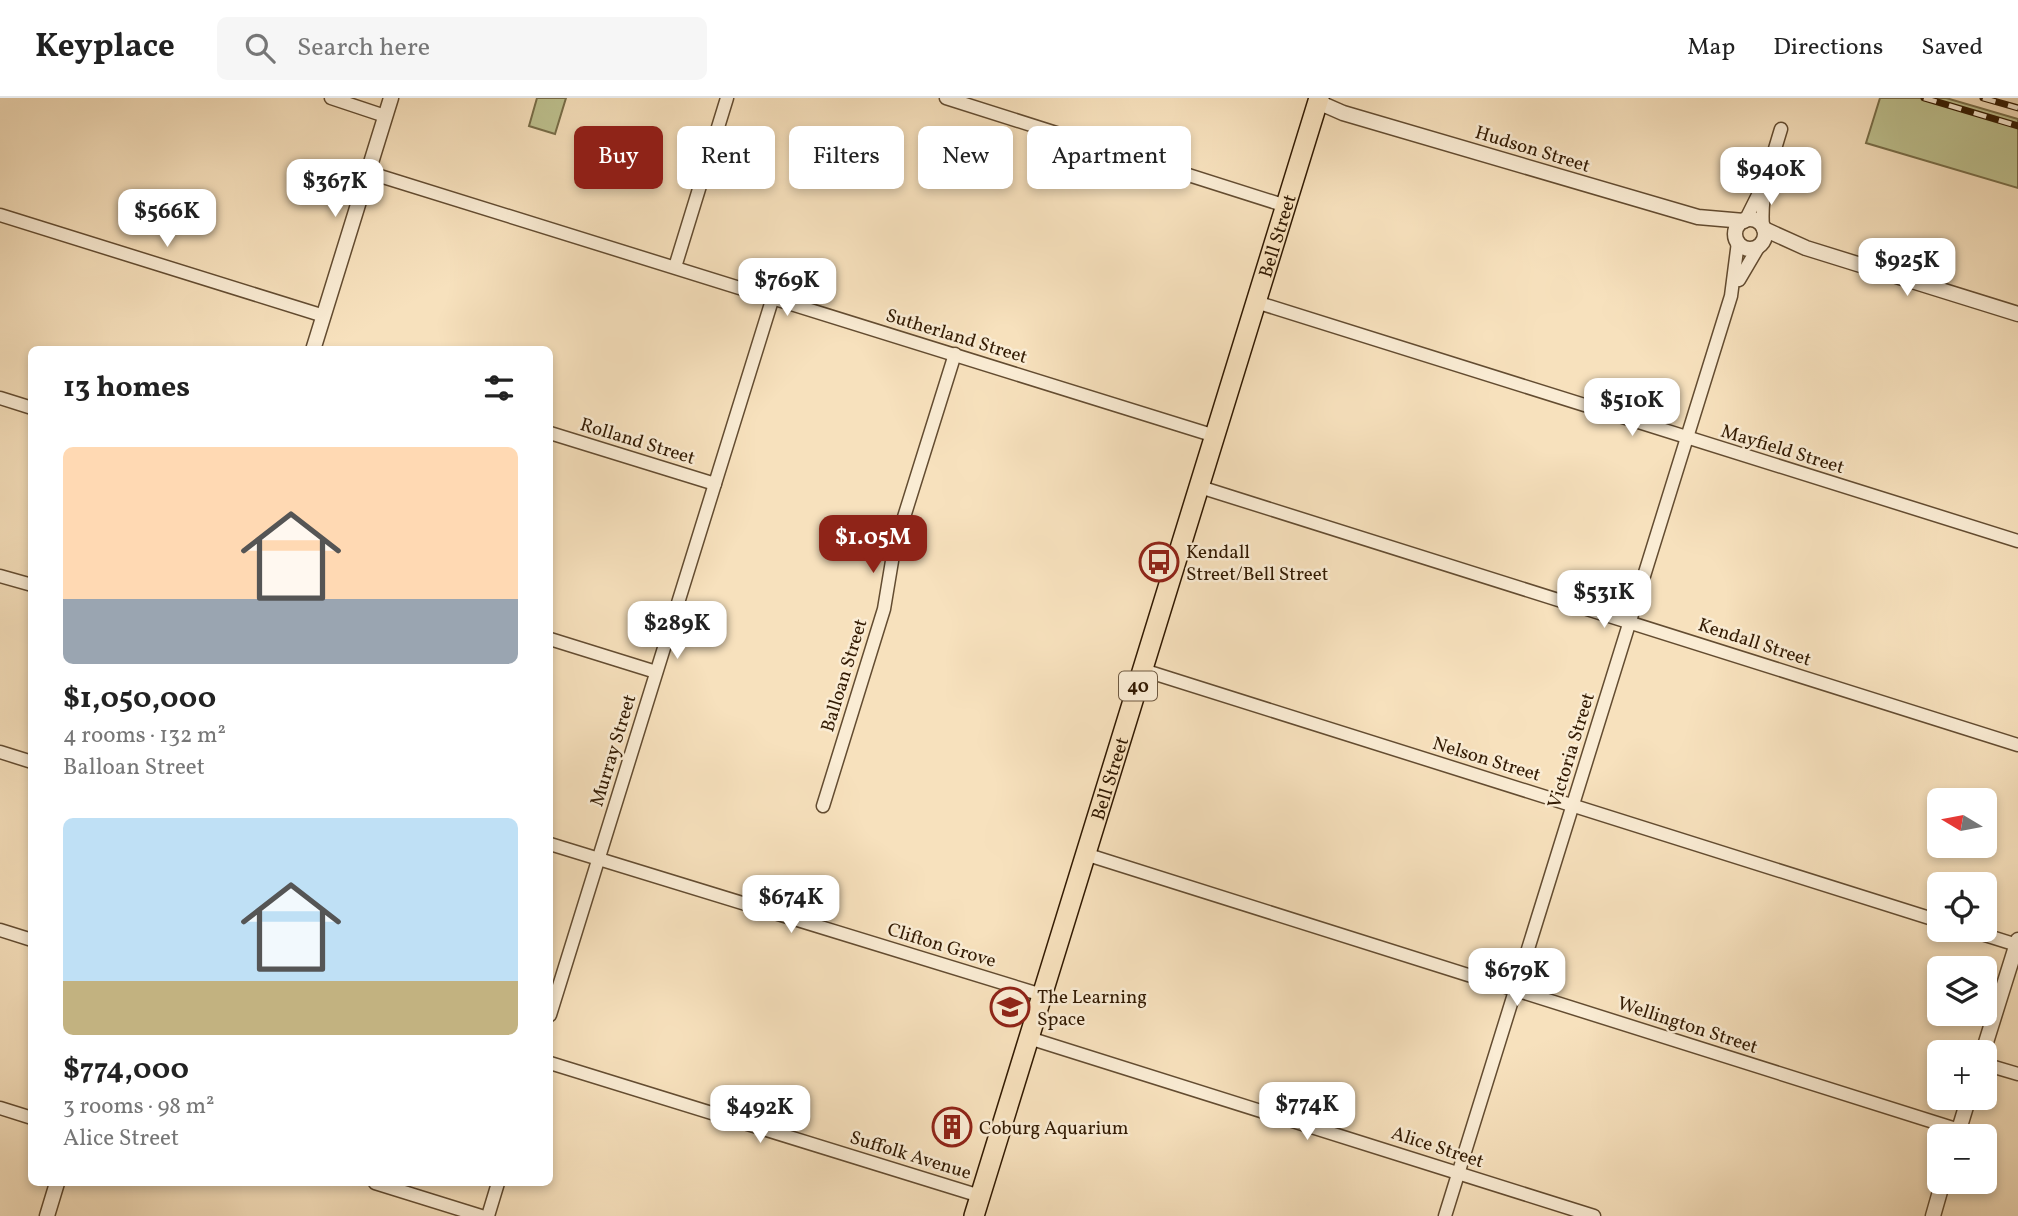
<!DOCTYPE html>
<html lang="en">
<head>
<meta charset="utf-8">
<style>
  :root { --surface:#fff; --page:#f6f6f6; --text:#222; --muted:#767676; --line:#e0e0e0; --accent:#8f2418 }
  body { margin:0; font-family:Vollkorn,serif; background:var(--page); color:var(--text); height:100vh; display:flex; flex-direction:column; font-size:26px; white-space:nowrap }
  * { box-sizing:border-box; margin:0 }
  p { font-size:23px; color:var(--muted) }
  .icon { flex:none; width:38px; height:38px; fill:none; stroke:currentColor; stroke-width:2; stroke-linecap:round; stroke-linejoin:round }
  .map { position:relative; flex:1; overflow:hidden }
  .sheet { position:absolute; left:28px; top:248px; width:525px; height:840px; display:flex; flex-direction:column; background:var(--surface); border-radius:10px; box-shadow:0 4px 10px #0003 }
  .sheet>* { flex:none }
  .guide { position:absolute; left:574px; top:28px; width:665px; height:63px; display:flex; gap:14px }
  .needle { width:46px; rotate:280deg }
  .controls { position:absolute; left:1927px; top:690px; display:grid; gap:14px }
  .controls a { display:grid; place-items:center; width:70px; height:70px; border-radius:10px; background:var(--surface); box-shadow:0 4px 10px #0003; font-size:35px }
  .price { position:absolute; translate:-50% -60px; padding:0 16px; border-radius:14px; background:#fff; color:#222; font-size:23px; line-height:46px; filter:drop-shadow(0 2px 4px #0008) }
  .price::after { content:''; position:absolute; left:50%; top:42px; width:21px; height:16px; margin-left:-10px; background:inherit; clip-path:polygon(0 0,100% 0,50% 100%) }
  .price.active { background:var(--accent); color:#fff }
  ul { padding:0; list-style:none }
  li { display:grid; align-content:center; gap:14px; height:371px; padding:0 35px }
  li span { display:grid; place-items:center; height:217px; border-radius:10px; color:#555 }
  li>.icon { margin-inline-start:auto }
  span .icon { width:126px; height:126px; fill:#fffc; stroke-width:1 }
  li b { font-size:30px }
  h2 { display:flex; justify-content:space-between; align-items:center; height:84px; padding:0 35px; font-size:30px }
  .chip { padding:0 24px; border-radius:10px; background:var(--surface); box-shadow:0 4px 10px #0003; font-size:24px; line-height:63px }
  .chip.active { background:var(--accent); color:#fff }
  header { display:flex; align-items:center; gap:42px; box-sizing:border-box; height:98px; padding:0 35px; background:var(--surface); border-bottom:2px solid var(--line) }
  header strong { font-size:33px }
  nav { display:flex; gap:38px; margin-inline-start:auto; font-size:24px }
  .search { width:490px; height:63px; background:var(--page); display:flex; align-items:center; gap:18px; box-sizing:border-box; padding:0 24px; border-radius:10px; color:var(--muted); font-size:26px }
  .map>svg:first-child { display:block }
</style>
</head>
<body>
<header>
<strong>Keyplace</strong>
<div class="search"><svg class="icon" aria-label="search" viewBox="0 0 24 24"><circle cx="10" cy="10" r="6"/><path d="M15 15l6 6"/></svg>Search here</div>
<nav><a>Map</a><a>Directions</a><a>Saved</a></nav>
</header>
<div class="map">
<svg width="2018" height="1118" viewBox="0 0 2018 1118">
  <rect width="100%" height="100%" fill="#f7e1bd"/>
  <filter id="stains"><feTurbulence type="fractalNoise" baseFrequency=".00286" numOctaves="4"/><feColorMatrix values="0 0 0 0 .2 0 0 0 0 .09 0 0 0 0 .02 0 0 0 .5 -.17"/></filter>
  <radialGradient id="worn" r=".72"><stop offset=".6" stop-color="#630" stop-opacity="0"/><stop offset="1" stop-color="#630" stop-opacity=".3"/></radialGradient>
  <g fill="#bec290" stroke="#786e49" stroke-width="2">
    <path d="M537,0h29l-11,36 -26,-8z"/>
    <path d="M1880,0h66l72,21v69l-152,-45z"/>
  </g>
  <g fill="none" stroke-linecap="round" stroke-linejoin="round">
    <defs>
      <g id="minor">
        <path d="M331,0l54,18"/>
        <path d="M946,0l340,108"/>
        <path d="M367,74l848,264"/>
        <path d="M0,117l324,101"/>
        <path d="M1745,123l14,-28"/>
        <path d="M1763,130c-3,-35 8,-66 18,-99"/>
        <path d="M675,169l52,-169"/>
        <path d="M1739,182l20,-34"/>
        <path d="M1256,204l762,239"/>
        <path d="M0,300l32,10"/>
        <path d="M550,335l165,51"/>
        <path d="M1200,389l818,258"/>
        <path d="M0,478l32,9"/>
        <path d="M550,541l106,33"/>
        <path d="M1143,572l796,251"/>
        <path d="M0,654l32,10"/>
        <path d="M823,708l61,-197 10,-60 61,-195"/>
        <path d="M550,746l492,151"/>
        <path d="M1085,756l874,276"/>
        <path d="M1966,831l51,16"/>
        <path d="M0,832l32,10"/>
        <path d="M550,917l223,-718"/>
        <path d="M1029,940l565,178"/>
        <path d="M550,965l430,133"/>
        <path d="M1984,966l34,10"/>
        <path d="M0,1010l32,10"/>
        <path d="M375,1085l106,33"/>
        <path d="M488,1118l10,-33"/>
        <path d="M1445,1118l286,-920 7,-54"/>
      </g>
      <g id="tertiary">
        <path d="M1318,4l25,11 355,104 46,4"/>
        <circle cx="1750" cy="136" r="15"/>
        <path d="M1764,131l42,19 212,66"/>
        <path d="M313,252l78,-252"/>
        <path d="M1983,954l35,-112"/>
        <path d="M1957,1038l12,-39"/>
        <path d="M47,1118l10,-33"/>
        <path d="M1933,1118l10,-35"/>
      </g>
      <g id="trunk">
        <path id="s1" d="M974,1118l345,-1118"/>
      </g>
    </defs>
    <use href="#minor" stroke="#634c31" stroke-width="15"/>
    <use href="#tertiary" stroke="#634c31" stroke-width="17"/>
    <use href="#trunk" stroke="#321a02" stroke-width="22"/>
    <use href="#minor" stroke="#faecd4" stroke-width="12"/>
    <use href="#tertiary" stroke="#faecd4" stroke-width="14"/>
    <use href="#trunk" stroke="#f7e1bd" stroke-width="19"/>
    <defs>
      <g id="rail">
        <path d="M1924,0l94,28"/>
        <path d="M1983,0l35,10"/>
      </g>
    </defs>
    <use href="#rail" stroke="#321a02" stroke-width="7"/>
    <use href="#rail" stroke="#faecd4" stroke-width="4.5" stroke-dasharray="13" stroke-linecap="butt"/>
  </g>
  <defs>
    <symbol id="bus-ring" viewBox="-11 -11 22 22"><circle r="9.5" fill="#faecd4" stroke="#8f2418" stroke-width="1.5"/><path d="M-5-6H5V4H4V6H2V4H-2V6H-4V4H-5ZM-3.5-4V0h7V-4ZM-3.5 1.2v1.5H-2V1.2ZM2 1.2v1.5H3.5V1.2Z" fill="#8f2418"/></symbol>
    <symbol id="school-ring" viewBox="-11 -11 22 22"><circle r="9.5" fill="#faecd4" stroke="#8f2418" stroke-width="1.5"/><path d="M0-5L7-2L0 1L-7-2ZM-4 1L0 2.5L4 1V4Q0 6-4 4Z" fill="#8f2418"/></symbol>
    <symbol id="building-ring" viewBox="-11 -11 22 22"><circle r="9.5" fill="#faecd4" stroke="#8f2418" stroke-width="1.5"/><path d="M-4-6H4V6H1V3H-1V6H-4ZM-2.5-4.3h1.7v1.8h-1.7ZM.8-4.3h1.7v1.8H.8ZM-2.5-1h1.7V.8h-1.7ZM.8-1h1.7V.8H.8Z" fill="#8f2418"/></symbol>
  </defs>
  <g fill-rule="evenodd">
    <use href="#bus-ring" x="1137" y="442" width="44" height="44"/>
    <use href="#school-ring" x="988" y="887" width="44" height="44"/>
    <use href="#building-ring" x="930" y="1007" width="44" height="44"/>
  </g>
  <g text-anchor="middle" stroke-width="5" stroke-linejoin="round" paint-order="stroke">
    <rect fill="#faecd4" stroke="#6e5941" stroke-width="2" x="1119" y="573.5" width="38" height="29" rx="5"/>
    <g font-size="18" font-weight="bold" fill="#321a02">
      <text x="1138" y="594">40</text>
    </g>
    <g font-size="19" fill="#321a02" stroke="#faecd4">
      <text transform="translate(1533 50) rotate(17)" y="7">Hudson Street</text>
      <text dy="7" stroke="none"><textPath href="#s1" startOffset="1026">Bell Street</textPath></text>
      <text transform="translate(957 237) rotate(17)" y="7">Sutherland Street</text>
      <text transform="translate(638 342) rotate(17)" y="7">Rolland Street</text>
      <text transform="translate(1783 350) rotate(17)" y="7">Mayfield Street</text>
      <text transform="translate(1755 543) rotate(18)" y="7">Kendall Street</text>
      <text transform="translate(843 577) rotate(-73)" y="7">Balloan Street</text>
      <text transform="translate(612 652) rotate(-73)" y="7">Murray Street</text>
      <text transform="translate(1570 652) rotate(-73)" y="7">Victoria Street</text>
      <text transform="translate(1487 660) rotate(17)" y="7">Nelson Street</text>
      <text dy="7" stroke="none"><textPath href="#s1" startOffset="458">Bell Street</textPath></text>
      <text transform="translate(942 846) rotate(17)" y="7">Clifton Grove</text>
      <text transform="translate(1688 926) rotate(18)" y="7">Wellington Street</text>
      <text transform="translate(1438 1048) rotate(18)" y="7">Alice Street</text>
      <text transform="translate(911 1056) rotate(17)" y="7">Suffolk Avenue</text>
    </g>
    <g font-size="19" fill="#321a02" stroke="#faecd4" text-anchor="start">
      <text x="1186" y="460">Kendall<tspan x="1186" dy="22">Street/Bell Street</tspan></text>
      <text x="1037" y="905">The Learning<tspan x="1037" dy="22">Space</tspan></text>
      <text x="979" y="1036">Coburg Aquarium</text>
    </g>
  </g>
  <rect width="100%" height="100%" filter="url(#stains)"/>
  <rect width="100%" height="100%" fill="url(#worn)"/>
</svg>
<div class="controls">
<a><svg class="needle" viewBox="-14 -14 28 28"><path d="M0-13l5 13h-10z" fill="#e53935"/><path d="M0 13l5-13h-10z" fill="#767676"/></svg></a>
<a><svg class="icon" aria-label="locate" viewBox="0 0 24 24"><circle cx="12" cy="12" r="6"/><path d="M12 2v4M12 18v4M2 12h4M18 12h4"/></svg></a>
<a><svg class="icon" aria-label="layers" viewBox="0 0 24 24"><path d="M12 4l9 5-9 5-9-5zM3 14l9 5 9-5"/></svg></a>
<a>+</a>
<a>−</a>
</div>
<b class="price" style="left:1771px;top:109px">$940K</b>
<b class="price" style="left:335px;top:121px">$367K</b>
<b class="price" style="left:167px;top:151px">$566K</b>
<b class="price" style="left:1907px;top:200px">$925K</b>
<b class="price" style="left:787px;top:220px">$769K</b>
<b class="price" style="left:1632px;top:340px">$510K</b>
<b class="price active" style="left:873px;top:477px">$1.05M</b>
<b class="price" style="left:1604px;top:532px">$531K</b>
<b class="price" style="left:677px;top:563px">$289K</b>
<b class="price" style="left:791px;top:837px">$674K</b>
<b class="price" style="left:1517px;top:910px">$679K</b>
<b class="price" style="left:1307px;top:1044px">$774K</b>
<b class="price" style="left:760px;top:1047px">$492K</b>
<div class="guide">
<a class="chip active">Buy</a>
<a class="chip">Rent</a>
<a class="chip">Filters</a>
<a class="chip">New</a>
<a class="chip">Apartment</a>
</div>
<section class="sheet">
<h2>13 homes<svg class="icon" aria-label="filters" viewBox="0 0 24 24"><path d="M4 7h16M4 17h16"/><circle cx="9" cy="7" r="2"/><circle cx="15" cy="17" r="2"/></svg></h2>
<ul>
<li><span style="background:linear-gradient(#ffd9b3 70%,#9aa5b1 0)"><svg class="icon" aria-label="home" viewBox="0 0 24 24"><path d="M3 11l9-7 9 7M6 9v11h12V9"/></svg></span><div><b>$1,050,000</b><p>4 rooms · 132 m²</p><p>Balloan Street</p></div></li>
<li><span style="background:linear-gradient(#bfe0f5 75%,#c2b280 0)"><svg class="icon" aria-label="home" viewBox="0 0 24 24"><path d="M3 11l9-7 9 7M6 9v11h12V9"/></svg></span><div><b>$774,000</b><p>3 rooms · 98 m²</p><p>Alice Street</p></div></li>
</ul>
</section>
</div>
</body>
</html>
